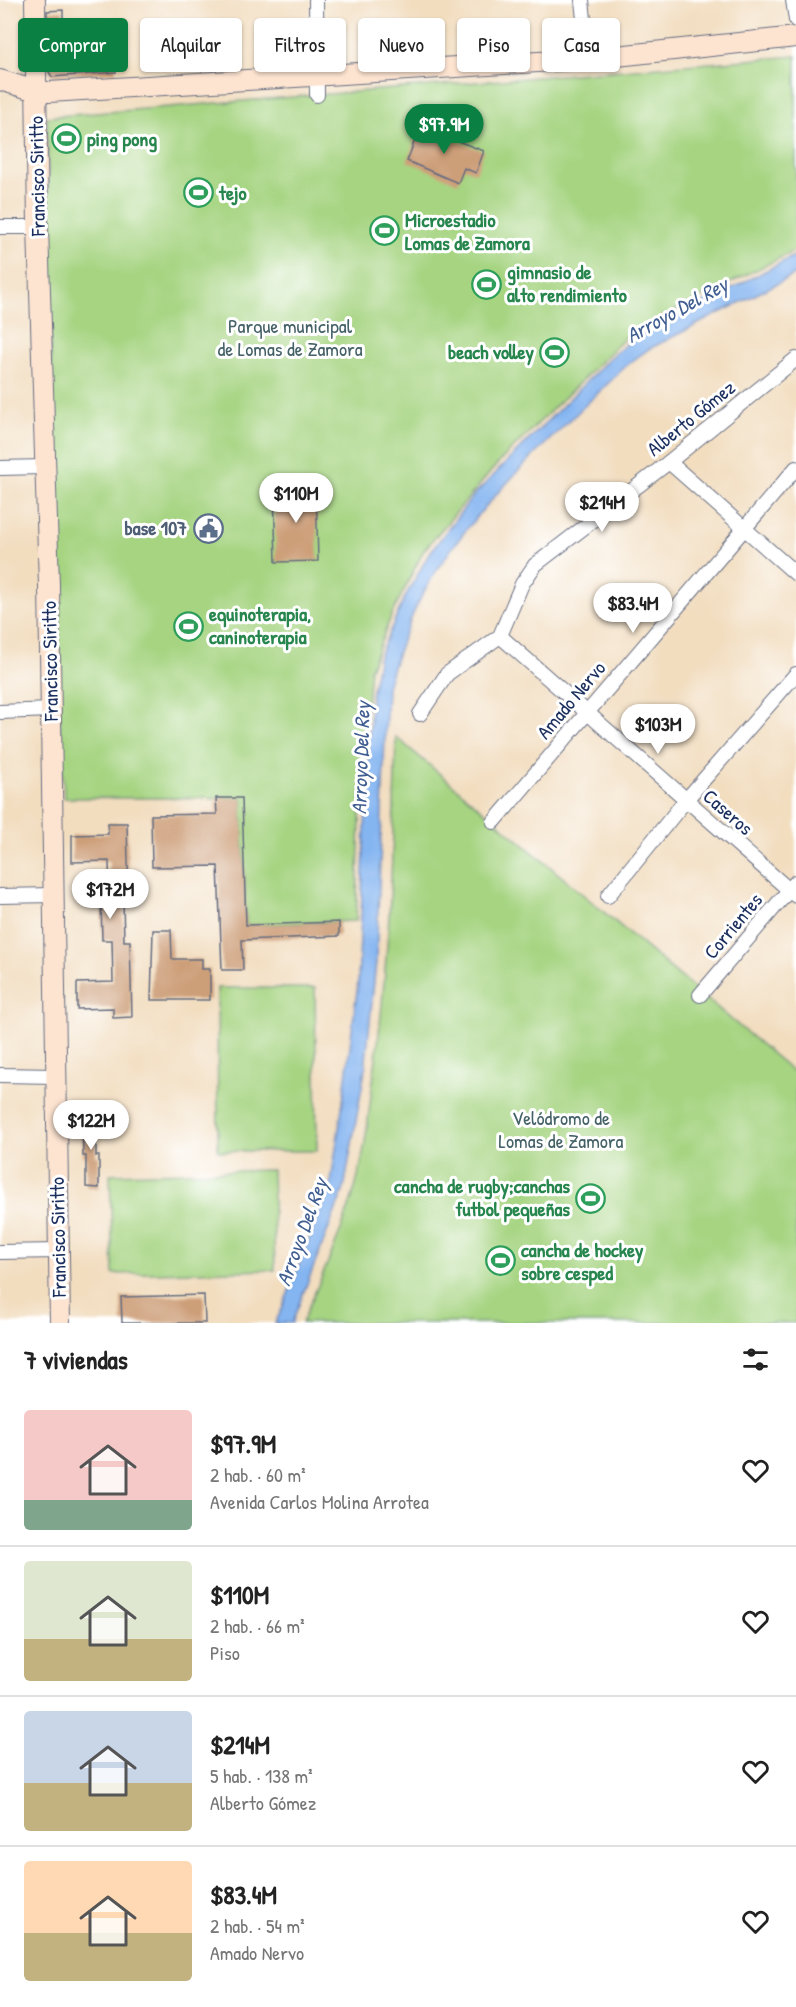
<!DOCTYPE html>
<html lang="es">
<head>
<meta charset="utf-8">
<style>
  :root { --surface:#fff; --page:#f6f6f6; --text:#222; --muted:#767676; --line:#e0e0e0; --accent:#0b8043 }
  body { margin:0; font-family:"Patrick Hand",sans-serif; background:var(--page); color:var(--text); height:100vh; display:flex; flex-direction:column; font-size:22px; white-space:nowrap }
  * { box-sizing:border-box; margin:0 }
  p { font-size:20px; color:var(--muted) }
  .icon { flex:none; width:33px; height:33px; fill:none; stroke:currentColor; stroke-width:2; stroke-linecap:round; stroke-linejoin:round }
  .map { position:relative; height:1323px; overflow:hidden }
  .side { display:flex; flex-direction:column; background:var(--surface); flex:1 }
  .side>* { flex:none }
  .top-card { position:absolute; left:18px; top:18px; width:760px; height:54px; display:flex; gap:12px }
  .price { position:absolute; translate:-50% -51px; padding:0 14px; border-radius:21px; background:#fff; color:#222; font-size:20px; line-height:39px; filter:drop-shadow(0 2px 3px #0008) }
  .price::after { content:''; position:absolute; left:50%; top:36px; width:18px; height:14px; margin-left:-9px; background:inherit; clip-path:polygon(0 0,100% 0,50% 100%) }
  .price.current { background:var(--accent); color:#fff }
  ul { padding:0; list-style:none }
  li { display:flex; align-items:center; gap:18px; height:150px; padding:0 24px }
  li+li { border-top:2px solid var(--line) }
  li span { display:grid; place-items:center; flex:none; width:168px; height:120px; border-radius:6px; color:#555 }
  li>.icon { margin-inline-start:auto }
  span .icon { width:72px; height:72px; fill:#fffc; stroke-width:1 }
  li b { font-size:26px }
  h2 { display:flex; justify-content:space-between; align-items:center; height:72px; padding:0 24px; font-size:26px }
  .tag { padding:0 21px; border-radius:6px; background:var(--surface); box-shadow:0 2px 4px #0004; font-size:21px; line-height:54px }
  .tag.current { background:var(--accent); color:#fff }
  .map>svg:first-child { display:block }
</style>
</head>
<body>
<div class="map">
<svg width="796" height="1323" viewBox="0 0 796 1323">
  <rect width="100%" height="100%" fill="#fff"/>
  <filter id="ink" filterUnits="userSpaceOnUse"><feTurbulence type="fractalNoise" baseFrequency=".0167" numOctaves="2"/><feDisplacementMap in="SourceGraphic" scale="12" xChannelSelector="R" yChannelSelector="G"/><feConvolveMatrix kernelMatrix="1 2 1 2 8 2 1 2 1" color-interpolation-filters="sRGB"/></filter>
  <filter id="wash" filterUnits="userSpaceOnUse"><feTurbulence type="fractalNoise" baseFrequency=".008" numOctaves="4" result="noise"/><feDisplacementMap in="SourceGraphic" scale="24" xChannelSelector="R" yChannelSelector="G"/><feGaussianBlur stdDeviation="1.35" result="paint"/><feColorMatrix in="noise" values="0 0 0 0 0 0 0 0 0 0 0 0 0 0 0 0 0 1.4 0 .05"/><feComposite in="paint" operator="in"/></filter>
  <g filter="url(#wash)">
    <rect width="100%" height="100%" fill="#f2ddbf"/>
    <g fill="#a6d481" stroke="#608270" stroke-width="1.5">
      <path d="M796,56v194l-166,83 -130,128 -76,89 -31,62 -23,57 -7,82 -7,170 -110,4 -4,-127h-178l-8,-140 -9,-541z"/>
      <path d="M396,737l400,337v249h-494c19,-46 41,-91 54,-139 10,-34 12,-69 17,-103 16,-114 20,-229 23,-344z"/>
      <path d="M217,988h98l2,163h-99z"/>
      <path d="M272,1170l3,100 -162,4 -3,-100z"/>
    </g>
    <path fill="#85b5f1" stroke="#5072a8" stroke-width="1.5" d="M796,255v19l-147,75 -21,15c-65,64 -136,125 -188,201 -25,37 -41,79 -53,122l-11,275 -11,108 -21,119 -48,123 -4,11h-17l7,-14 49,-127 13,-88 14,-112 13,-286 8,-40 26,-59 24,-43 45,-59 135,-136 21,-18z"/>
    <g id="blocks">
      <g fill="#cd9f79">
        <path d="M63,10v15l21,-1 1,34 29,-3 2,17 -64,5 -3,-5 -2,-61z"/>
        <path d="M420,127l64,24 -8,22 -12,-5 -6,15 -51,-22z"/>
        <path d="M274,487h42l2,74 -42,1z"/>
        <path d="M216,798h26l4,127 93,-3v14l-97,4 1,30h-21l-4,-104 -66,1 -1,-52 66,-1z"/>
        <path d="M108,823h19l2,78h-6l1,40h6l2,76 -19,1v-10l-36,1v-26l36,-1 -1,-42h-10l-1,-39h9l-1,-40 -37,1v-27l36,-1z"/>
        <path d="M153,930h18l1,29h30v10h8v31h-59z"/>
        <path d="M96,1114v42h3v32l-13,-1v-31h-3l-1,-41z"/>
        <path d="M204,1295l1,28h-83l-1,-26z"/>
      </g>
    </g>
  </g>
  <g filter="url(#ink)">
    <use href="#blocks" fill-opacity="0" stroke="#666c80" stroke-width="1.5"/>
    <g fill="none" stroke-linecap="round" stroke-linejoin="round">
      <defs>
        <g id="street">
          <path d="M316,0l1,95"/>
          <path d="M582,0l6,59"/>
          <path d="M793,0l3,20"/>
          <path d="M0,227h38"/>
          <path d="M669,462l127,112"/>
          <path d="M0,468l44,-1"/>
          <path d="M500,636l296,260"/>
          <path d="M0,712l51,-2"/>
          <path d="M420,714l27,-40 53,-38 22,-52 13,-19 134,-103 127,-103"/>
          <path d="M494,822l302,-354"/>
          <path d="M0,896l54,-1"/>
          <path d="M608,896l77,-95 111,-127"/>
          <path d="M700,995l96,-113"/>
          <path d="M0,1075l55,1"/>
          <path d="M0,1252l58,-1"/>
        </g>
        <g id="secondary">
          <path d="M35,0l3,227 11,358 11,738"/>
          <path d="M0,80l36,11 13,1 539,-33 208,-22"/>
        </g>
      </defs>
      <use href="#street" stroke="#666c80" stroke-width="16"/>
      <use href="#secondary" stroke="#666c80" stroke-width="22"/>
      <use href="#street" stroke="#fff" stroke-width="14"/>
      <use href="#secondary" stroke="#fde4d1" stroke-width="20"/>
    </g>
  </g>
  <defs>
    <symbol id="stadium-ring" viewBox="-11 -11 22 22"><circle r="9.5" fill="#fff" stroke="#2e9e5b" stroke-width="1.5"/><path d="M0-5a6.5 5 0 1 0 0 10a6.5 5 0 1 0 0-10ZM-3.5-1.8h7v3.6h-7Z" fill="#2e9e5b"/></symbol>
    <symbol id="civic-ring" viewBox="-11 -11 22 22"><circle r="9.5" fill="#fff" stroke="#5c6f8a" stroke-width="1.5"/><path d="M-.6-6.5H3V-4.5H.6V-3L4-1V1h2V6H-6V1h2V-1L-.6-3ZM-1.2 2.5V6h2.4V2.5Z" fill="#5c6f8a"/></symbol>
  </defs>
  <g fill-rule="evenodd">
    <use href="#stadium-ring" x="50" y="122" width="33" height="33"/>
    <use href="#stadium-ring" x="182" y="176" width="33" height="33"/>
    <use href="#stadium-ring" x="368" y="214" width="33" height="33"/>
    <use href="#stadium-ring" x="470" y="268" width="33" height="33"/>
    <use href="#stadium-ring" x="538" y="336" width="33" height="33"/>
    <use href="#civic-ring" x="192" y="512" width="33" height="33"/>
    <use href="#stadium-ring" x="172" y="610" width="33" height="33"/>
    <use href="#stadium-ring" x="574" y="1182" width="33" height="33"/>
    <use href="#stadium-ring" x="484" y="1244" width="33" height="33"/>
  </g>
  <g text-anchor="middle" stroke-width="6" stroke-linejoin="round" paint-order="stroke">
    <g font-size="20" font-weight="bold" fill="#27864d" stroke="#fff" text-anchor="start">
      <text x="87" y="146">ping pong</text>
      <text x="219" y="200">tejo</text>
      <text x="405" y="227">Microestadio<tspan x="405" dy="23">Lomas de Zamora</tspan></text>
      <text x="507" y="279">gimnasio de<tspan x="507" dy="23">alto rendimiento</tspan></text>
      <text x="534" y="359" text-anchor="end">beach volley</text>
      <text x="209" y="621">equinoterapia,<tspan x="209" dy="23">caninoterapia</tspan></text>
      <text x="570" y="1193" text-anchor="end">cancha de rugby;canchas<tspan x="570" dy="23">futbol pequeñas</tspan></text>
      <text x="521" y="1257">cancha de hockey<tspan x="521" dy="23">sobre cesped</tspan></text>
    </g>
    <g font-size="20" fill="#1b2f5e" stroke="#fff">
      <text transform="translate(37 176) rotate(-91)" y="7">Francisco Siritto</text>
      <text transform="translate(691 418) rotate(-39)" y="7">Alberto Gómez</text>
      <text transform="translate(50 661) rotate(-91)" y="7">Francisco Siritto</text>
      <text transform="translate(571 700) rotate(-50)" y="7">Amado Nervo</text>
      <text transform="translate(728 812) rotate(41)" y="7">Caseros</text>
      <text transform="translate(733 926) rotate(-50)" y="7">Corrientes</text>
      <text transform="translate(58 1237) rotate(-91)" y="7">Francisco Siritto</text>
    </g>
    <g font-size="20" fill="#456168" stroke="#fff">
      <text x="290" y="333">Parque municipal<tspan x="290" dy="23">de Lomas de Zamora</tspan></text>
      <text x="561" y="1125">Velódromo de<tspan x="561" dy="23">Lomas de Zamora</tspan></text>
    </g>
    <g font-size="20" font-weight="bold" fill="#4e5e75" stroke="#fff" text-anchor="end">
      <text x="187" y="535">base 107</text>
    </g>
    <g font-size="21" font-style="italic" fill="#405e91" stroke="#fff">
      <text transform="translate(677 310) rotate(-29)" y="7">Arroyo Del Rey</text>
      <text transform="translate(361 758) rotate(-88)" y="7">Arroyo Del Rey</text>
      <text transform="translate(302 1232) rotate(-70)" y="7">Arroyo Del Rey</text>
    </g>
  </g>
</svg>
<b class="price current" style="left:444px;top:155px">$97.9M</b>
<b class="price" style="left:296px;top:524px">$110M</b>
<b class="price" style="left:602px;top:533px">$214M</b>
<b class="price" style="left:633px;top:634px">$83.4M</b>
<b class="price" style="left:658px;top:755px">$103M</b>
<b class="price" style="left:110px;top:920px">$172M</b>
<b class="price" style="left:91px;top:1151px">$122M</b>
<div class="top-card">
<a class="tag current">Comprar</a>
<a class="tag">Alquilar</a>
<a class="tag">Filtros</a>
<a class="tag">Nuevo</a>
<a class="tag">Piso</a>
<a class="tag">Casa</a>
</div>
</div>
<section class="side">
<h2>7 viviendas<svg class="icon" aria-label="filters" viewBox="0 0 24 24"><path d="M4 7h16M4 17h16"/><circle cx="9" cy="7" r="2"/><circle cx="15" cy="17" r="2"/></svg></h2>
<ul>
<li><span style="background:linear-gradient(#f6c9c9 75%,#7fa58c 0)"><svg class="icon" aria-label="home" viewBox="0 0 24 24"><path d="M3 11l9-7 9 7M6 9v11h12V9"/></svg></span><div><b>$97.9M</b><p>2 hab. · 60 m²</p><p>Avenida Carlos Molina Arrotea</p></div><svg class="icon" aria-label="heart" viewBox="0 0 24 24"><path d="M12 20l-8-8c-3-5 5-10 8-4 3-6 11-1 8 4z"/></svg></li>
<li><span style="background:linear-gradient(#dfe7d0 65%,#c2b280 0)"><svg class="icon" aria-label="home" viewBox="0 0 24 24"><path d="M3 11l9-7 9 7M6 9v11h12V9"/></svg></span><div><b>$110M</b><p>2 hab. · 66 m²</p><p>Piso</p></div><svg class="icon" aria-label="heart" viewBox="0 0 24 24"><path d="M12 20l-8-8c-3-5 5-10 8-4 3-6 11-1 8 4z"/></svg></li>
<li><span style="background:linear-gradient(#c9d6e8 60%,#c2b280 0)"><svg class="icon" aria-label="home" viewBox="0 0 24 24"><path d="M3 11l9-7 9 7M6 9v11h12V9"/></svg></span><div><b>$214M</b><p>5 hab. · 138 m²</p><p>Alberto Gómez</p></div><svg class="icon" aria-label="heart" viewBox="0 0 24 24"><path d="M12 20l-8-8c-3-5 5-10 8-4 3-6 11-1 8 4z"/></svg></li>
<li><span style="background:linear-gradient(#ffd9b3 60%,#c2b280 0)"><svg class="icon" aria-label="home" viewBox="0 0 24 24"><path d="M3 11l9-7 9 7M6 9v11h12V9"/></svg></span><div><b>$83.4M</b><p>2 hab. · 54 m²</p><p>Amado Nervo</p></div><svg class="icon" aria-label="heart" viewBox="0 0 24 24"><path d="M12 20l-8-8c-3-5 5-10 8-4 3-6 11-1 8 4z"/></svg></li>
</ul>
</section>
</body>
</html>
